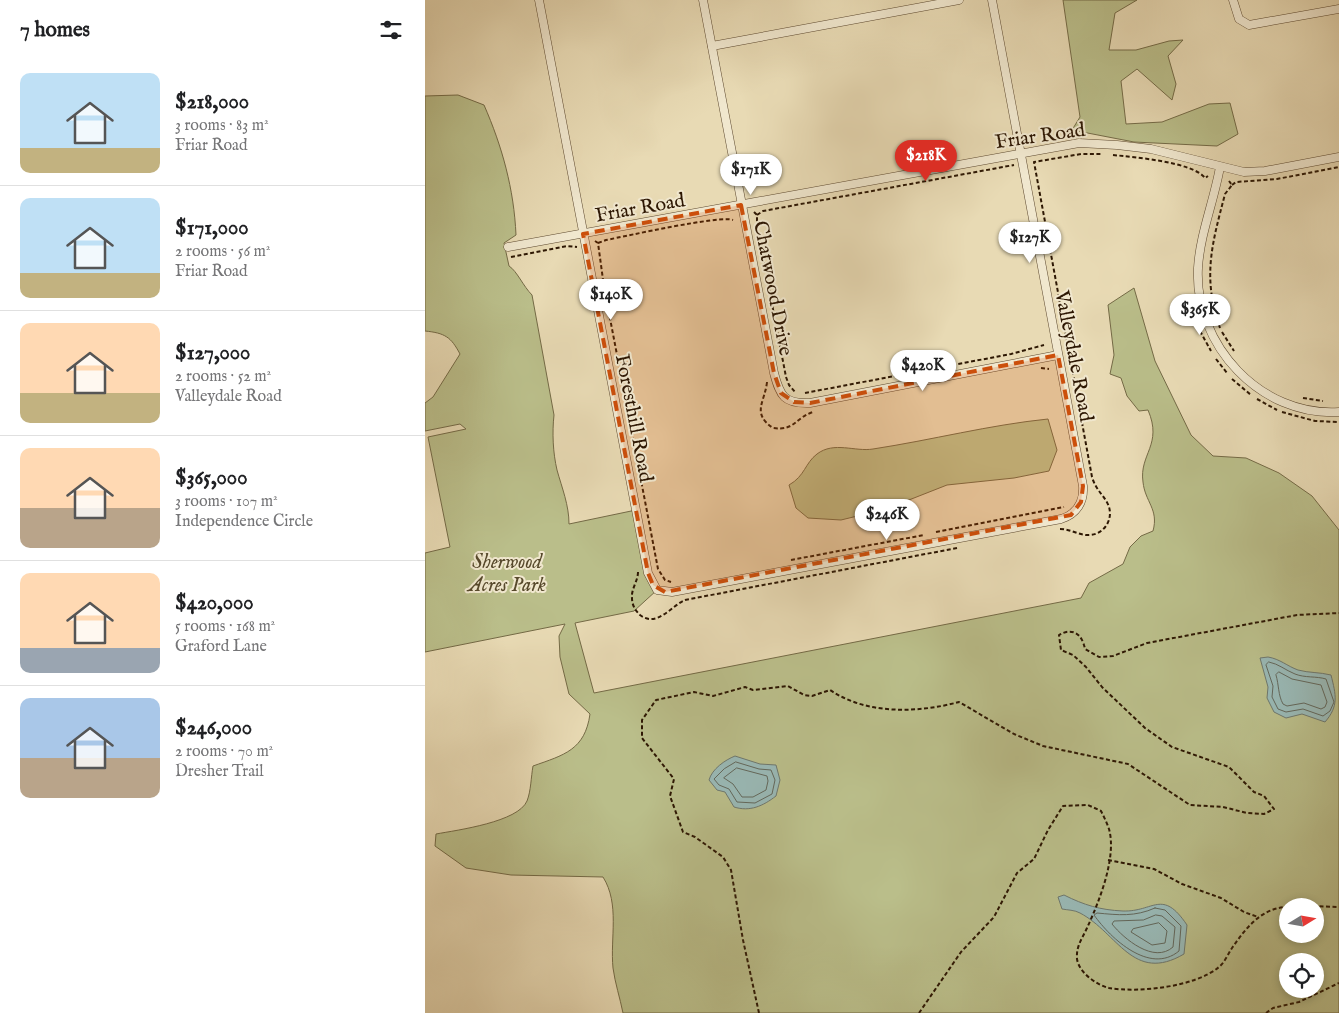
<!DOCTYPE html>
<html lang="en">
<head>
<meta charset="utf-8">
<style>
  :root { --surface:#fff; --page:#f2f2f2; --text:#202124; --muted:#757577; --line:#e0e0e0; --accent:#d93025 }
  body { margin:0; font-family:"IM FELL English",serif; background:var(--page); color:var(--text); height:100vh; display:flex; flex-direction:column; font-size:19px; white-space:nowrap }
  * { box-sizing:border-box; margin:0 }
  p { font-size:16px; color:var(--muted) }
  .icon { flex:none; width:28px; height:28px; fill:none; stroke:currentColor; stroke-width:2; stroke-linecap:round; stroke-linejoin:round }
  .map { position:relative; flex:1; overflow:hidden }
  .panel { display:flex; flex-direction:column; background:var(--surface); width:425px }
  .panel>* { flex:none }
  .needle { width:32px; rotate:79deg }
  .tools { position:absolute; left:854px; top:898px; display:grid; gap:10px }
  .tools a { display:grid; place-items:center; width:45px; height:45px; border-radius:50%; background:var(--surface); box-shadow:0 2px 8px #0003; font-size:25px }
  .price { position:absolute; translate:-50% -42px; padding:0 11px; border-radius:18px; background:#fff; color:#222; font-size:16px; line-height:32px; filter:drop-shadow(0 1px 2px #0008) }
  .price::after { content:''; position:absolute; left:50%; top:30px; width:15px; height:11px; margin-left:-8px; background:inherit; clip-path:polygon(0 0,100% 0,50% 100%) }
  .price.selected { background:var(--accent); color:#fff }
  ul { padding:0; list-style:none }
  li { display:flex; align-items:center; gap:15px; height:125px; padding:0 20px }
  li+li { border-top:1px solid var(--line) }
  li span { display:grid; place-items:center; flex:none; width:140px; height:100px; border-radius:10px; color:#555 }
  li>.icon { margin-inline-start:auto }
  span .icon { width:60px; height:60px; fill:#fffc; stroke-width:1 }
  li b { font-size:21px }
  h2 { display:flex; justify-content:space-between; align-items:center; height:60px; padding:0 20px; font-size:21px }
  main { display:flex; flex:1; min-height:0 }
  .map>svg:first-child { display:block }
</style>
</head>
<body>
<main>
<section class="panel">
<h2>7 homes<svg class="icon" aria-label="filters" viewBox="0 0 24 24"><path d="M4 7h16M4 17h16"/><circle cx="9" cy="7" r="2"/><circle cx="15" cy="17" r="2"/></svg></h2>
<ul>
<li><span style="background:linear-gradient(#bfe0f5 75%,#c2b280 0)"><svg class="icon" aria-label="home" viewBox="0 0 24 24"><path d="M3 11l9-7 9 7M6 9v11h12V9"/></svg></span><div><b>$218,000</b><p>3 rooms · 83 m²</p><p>Friar Road</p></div></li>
<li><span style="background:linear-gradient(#bfe0f5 75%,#c2b280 0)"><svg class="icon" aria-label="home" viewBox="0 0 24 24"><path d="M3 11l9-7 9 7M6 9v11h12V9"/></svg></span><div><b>$171,000</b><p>2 rooms · 56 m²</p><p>Friar Road</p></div></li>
<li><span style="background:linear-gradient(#ffd9b3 70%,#c2b280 0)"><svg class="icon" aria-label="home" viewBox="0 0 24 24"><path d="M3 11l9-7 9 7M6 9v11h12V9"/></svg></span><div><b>$127,000</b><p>2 rooms · 52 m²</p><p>Valleydale Road</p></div></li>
<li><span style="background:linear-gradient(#ffd9b3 60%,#b9a48a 0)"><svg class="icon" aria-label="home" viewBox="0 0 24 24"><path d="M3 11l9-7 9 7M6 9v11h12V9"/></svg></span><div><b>$365,000</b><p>3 rooms · 107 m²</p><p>Independence Circle</p></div></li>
<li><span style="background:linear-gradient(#ffd9b3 75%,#9aa5b1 0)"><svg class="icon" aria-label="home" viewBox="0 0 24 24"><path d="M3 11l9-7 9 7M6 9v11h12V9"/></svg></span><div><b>$420,000</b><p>5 rooms · 168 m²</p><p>Graford Lane</p></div></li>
<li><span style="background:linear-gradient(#a9c7e8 60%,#b9a48a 0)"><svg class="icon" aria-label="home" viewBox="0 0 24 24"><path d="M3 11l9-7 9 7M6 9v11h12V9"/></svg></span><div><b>$246,000</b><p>2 rooms · 70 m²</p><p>Dresher Trail</p></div></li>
</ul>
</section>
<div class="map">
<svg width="914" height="1013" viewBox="0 0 914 1013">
  <rect width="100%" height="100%" fill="#e8dab4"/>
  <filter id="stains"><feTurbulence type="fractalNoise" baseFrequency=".004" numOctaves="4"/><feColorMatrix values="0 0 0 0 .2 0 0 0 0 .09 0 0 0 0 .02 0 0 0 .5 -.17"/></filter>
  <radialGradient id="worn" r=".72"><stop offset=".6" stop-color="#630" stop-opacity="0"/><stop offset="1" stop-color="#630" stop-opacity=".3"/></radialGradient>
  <g fill="#babe8a" stroke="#746a46" fill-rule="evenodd">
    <path d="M638,0h74l-22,13 -6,37h27l33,-9 14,-1 -15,16 8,28 -4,16 -35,-31 -16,12 5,43 36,-2 47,-18 21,-1 8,31 -21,12 -83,-4 -62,-12 8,-13z"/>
    <path d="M33,95l26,10c18,41 30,84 32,130l-12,8 5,23c8,5 14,20 23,29l22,120c-2,18 -1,38 3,55 5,18 12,35 12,54l67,-14 12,63 9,17 -23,21 -59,12 19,70 487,-95 8,-15 34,-19 7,-17 11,-11 12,-5c6,-22 -8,-29 -10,-49 -4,-28 20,-37 5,-72l-9,1 -12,-15 -6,-18 -11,-4 4,-19 -6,-50 26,-17 21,73 36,74 22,21 33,2 33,15 33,23 27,34v483h-716c-3,-15 -8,-30 -10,-45 -3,-30 7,-64 -10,-91l-92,-2 -45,-7 -31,-22 1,-12c22,-4 82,-12 91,-33 4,-10 4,-24 6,-35 31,-11 52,-16 57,-52l-21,-20 -9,-37 -1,-21 6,-12 -140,28v-99l25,-6 -22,-110 38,-8 -6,-5 -35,7v-28l8,-6 27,-43c-9,-17 -15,-21 -35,-23v-235zM862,906h28v28h-28zM862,961h28v28h-28z"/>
    <path d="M623,419l9,31 -8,21 -35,7 -67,7 -61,24 -45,11 -33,-2 -12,-10 -7,-23c16,-9 16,-22 28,-31 17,-13 38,-2 56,-5 59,-9 116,-24 175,-30z"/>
  </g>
  <g fill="#99b9b6" stroke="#6e786e">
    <path d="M843,657c12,2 19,9 30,13 11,3 21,2 33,5 5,20 8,31 -6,47l-23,-8 -16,4 -12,-6 -7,-14 1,-11 -8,-29z"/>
    <path d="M310,756l25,8 16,1 4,15 -4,16c-13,10 -26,16 -42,11l-9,-15 -8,-2 -8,-10c3,-11 16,-20 26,-24z"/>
    <path d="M639,895c20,10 36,15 59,16 31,1 39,-23 64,14l-3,29c-51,30 -66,-21 -104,-41 -5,-3 -13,-3 -18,-4l-4,-12z"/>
  </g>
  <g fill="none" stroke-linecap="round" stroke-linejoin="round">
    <g stroke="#63685c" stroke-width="1">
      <path d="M844,662c10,2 16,8 26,12 10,4 21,2 31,5l8,23 -4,9 -7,5 -20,-7 -17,3 -8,-3 -6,-12 1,-11 -7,-21z"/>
      <path d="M854,672l13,7 29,6 6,17 -2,5 -4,2 -17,-6 -17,3 -4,-2c-5,-9 -4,-19 -7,-29z"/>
      <path d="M311,762l23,7 12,1 4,10 -3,14 -17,9 -18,-1 -8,-13 -10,-4 -5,-6 10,-10z"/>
      <path d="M312,768l30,8 1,5 -2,9 -13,7h-11l-9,-13 -9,-6z"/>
      <path d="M730,908l10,2 16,16 -2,25c-29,24 -68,-12 -85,-36l3,-2c21,2 38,4 58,-5z"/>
      <path d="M731,915l6,1 13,11 -2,20c-19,17 -49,-8 -61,-23l2,-3 29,-1z"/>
      <path d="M734,923l8,8 -2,12 -13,2 -21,-13 2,-3z"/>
    </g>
    <defs>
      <g id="street">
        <path d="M114,0l109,573 9,17 15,2 389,-73c16,-5 23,-17 22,-33l-91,-486"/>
        <path d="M278,0l71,373c6,23 10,31 36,30l248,-48"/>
        <path d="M808,0l6,19 10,6 90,-16"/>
        <path d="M287,46l247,-46"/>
        <path d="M795,167c-6,34 -20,67 -22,101 -4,77 63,149 141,144"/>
        <path d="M83,247l571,-104 38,2 34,4 93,23 21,-1 74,-14"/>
      </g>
    </defs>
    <use href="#street" stroke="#5c482f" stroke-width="9"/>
    <g stroke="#2d1703" stroke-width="2" stroke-dasharray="4 2.5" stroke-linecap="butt">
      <path d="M688,155c20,2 80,7 92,23l3,-2"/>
      <path d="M807,185l4,-3 41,-3 62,-12"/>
      <path d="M329,212l3,3v11l29,151 3,8 6,7"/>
      <path d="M332,215l6,-4 251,-46"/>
      <path d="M170,241l3,2 6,44 54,282 7,11 6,2"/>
      <path d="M173,243l8,-3c21,-4 114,-25 127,-20"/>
      <path d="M86,257l56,-11 10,1"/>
      <path d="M795,328c-18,-51 -8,-84 5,-134l7,-9 -3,-4"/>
      <path d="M775,331l11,20"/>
      <path d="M797,332l12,19"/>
      <path d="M791,359l11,14"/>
      <path d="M616,368l8,1"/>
      <path d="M807,379l19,16"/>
      <path d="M342,382c-2,20 -16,31 6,46 22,3 22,-10 40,-16"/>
      <path d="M380,393l206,-39 33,-9"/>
      <path d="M878,398l20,3"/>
      <path d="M832,399l20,11"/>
      <path d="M857,412l33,9 24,1"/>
      <path d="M635,529c11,0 20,7 30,6 14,-1 23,-15 19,-28 -3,-10 -13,-16 -17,-30l-58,-315 47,-8h20"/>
      <path d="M511,532l128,-25"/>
      <path d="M366,560l133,-25"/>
      <path d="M213,572c0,9 -7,17 -6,26 0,7 3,12 8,17 17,13 31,-9 45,-15l272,-52"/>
      <path d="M683,860l46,9 28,15 39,14 23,14 14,5"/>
      <path d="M888,906l26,1"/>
      <path d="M334,1013l-16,-73 -12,-70 -8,-13 -28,-20 -12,-5 -13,-36 4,-17 -32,-41v-18l14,-20 38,-8 19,4 32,-9 8,3 35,-4 16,9 8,1 18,-6c37,25 88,23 129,12l55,32 29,12 85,18 62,41 33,2 24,6 17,1 10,-5 -10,-13 -10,-4 -25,-25 -57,-20 -27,-19 -43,-41 -16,-20 -13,-12 -12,-5 -2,-15c14,-8 23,-1 26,14l14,8 14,-1 34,-13 150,-28 42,-2"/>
      <path d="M494,1013l42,-61 33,-35 23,-44 17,-14 14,-29 15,-24 25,-1 13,6c3,6 6,12 8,18 8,28 -10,73 -22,99 -5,11 -11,18 -10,31 2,14 20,26 32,29 30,5 86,-1 110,-21 6,-5 9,-13 13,-19 14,-20 29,-40 55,-41"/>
      <path d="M841,1013l7,-5 26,-6 40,-19"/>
    </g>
    <use href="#street" stroke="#f0e7ce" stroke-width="8"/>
  </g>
  <path fill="#cc4f0b" fill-opacity="0.2" stroke="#cc4f0b" stroke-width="4" stroke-dasharray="10 6" stroke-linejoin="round" d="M316,205l33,168 7,20 13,9 16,1 248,-48 25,131 -2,16 -10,13 -406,77 -12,-7 -5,-12 -65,-339z"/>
  <g text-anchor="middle" stroke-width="4" stroke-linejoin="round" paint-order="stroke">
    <g font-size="20" fill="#2d1703" stroke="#f0e7ce">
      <text transform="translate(615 135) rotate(-8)" y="7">Friar Road</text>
      <text transform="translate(215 207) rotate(-10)" y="7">Friar Road</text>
      <text transform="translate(349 288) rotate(79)" y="7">Chatwood Drive</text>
      <text transform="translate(650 356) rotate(79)" y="7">Valleydale Road</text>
      <text transform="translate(210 418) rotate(79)" y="7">Foresthill Road</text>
    </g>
    <g font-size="20" font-style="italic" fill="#57492c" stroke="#f0e7ce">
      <text x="82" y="568">Sherwood<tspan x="82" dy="23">Acres Park</tspan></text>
    </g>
  </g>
  <rect width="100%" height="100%" filter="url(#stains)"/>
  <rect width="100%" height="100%" fill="url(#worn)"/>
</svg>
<div class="tools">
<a><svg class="needle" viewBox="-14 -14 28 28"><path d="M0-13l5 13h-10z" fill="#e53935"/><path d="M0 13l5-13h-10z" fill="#757577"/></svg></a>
<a><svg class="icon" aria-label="locate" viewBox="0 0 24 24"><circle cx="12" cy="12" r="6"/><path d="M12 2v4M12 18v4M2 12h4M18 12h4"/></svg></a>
</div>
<b class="price selected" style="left:501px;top:182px">$218K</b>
<b class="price" style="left:326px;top:196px">$171K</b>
<b class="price" style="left:605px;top:264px">$127K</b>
<b class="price" style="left:186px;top:321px">$140K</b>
<b class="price" style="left:775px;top:336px">$365K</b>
<b class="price" style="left:498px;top:392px">$420K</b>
<b class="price" style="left:462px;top:541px">$246K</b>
</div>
</main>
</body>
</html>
